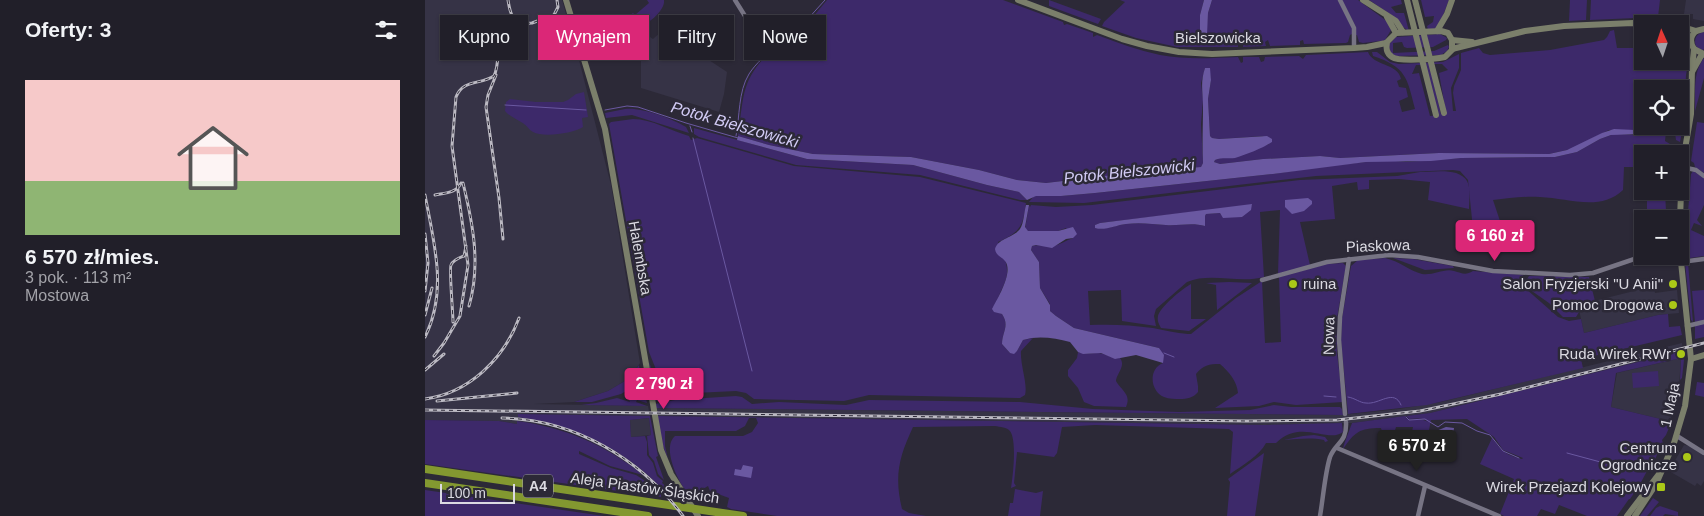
<!DOCTYPE html>
<html lang="pl">
<head>
<meta charset="utf-8">
<style>
  :root { --surface:#211f29; --page:#2d2c35; --text:#f1f3f6; --muted:#a2a2a8; --line:#3e3d46; --accent:#db2777 }
  body { margin:0; font-family:Arial,sans-serif; background:var(--page); color:var(--text); height:100vh; display:flex; flex-direction:column; font-size:19px; white-space:nowrap }
  * { box-sizing:border-box; margin:0 }
  p { font-size:16px; color:var(--muted) }
  .icon { flex:none; width:28px; height:28px; fill:none; stroke:currentColor; stroke-width:2; stroke-linecap:round; stroke-linejoin:round }
  .map { position:relative; flex:1; overflow:hidden }
  .details { display:flex; flex-direction:column; background:var(--surface); width:425px }
  .details>* { flex:none }
  .hud { position:absolute; left:15px; top:15px; width:475px; height:45px; display:flex; gap:10px }
  .needle { width:32px; rotate:357deg }
  .controls { position:absolute; left:1209px; top:15px; display:grid; gap:10px }
  .controls a { display:grid; place-items:center; width:55px; height:55px; border-radius:0px; background:var(--surface); box-shadow:0 1px 4px #0004,0 0 0 1px var(--line); font-size:25px }
  .scale { position:absolute; left:15px; bottom:12px; width:75px; box-sizing:border-box; padding-left:5px; border:2px solid #dbdae2; border-top:0; font-size:14px; line-height:18px; white-space:nowrap; color:#dbdae2; -webkit-text-stroke:4px #2c2937; paint-order:stroke }
  .price { position:absolute; translate:-50% -42px; padding:0 11px; border-radius:5px; background:var(--accent); color:#fff; font-size:16px; line-height:32px; filter:drop-shadow(0 1px 2px #0008) }
  .price::after { content:''; position:absolute; left:50%; top:30px; width:15px; height:11px; margin-left:-8px; background:inherit; clip-path:polygon(0 0,100% 0,50% 100%) }
  .price.active { background:#222; color:#fff }
  ul { padding:0; list-style:none }
  li { display:grid; align-content:center; gap:10px; height:265px; padding:0 25px }
  li+li { border-top:1px solid var(--line) }
  li span { display:grid; place-items:center; height:155px; border-radius:0px; color:#555 }
  li>.icon { margin-inline-start:auto }
  span .icon { width:90px; height:90px; fill:#fffc; stroke-width:1 }
  li b { font-size:21px }
  h2 { display:flex; justify-content:space-between; align-items:center; height:60px; padding:0 25px; font-size:21px }
  .chip { padding:0 18px; border-radius:0px; background:var(--surface); box-shadow:0 1px 4px #0004,0 0 0 1px var(--line); font-size:18px; line-height:45px }
  .chip.active { background:var(--accent); color:#fff }
  main { display:flex; flex:1; min-height:0 }
  .map>svg:first-child { display:block }
</style>
</head>
<body>
<main>
<section class="details">
<h2>Oferty: 3<svg class="icon" aria-label="filters" viewBox="0 0 24 24"><path d="M4 7h16M4 17h16"/><circle cx="9" cy="7" r="2"/><circle cx="15" cy="17" r="2"/></svg></h2>
<ul>
<li><span style="background:linear-gradient(#f6c9c9 65%,#8fb573 0)"><svg class="icon" aria-label="home" viewBox="0 0 24 24"><path d="M3 11l9-7 9 7M6 9v11h12V9"/></svg></span><div><b>6 570 zł/mies.</b><p>3 pok. · 113 m²</p><p>Mostowa</p></div></li>
</ul>
</section>
<div class="map">
<svg width="1279" height="516" viewBox="0 0 1279 516">
  <rect width="100%" height="100%" fill="#2c2937"/>
  <g fill="#363346">
    <path d="M0,0h137l17,60 32,125 29,178 -10,15 -22,13 -34,11 -40,2 114,2 2,10 -132,-2v3l34,6 38,14 16,8 32,21 33,33 -4,-1 -19,-18 -26,-21 -34,-19 -18,-8 -19,-6 -33,-5 -1,3 -18,-3 -74,-1z"/>
    <path d="M1261,0h18v21l-11,-2v-5h-9z"/>
    <path d="M236,32l10,3 56,37 -3,22 -5,18 -78,-24v-42l-8,-5 11,-8 9,6z"/>
    <path d="M1247,211v8h-28v-7z"/>
    <path d="M1229,286l1,7 22,-3 2,23 -21,2 -74,18 -6,-28z"/>
    <path d="M1257,343l1,8 -150,37 -103,25 -78,10 -87,2 -608,-9 -1,-8 686,7 57,-6 42,-7z"/>
    <path d="M1256,358l-2,28 -6,28 -4,7 -58,-14 6,-34z"/>
    <path d="M224,418l2,17 -20,2 -1,-17z"/>
    <path d="M1259,445l6,1 14,10v25l-3,5 -4,-3 -2,3 -26,-15z"/>
  </g>
  <g fill="#3d296a" fill-rule="evenodd">
    <path d="M222,0h17c2,11 -22,31 -34,28l-5,-5 1,-5 7,-5 2,2 14,-12z"/>
    <path d="M402,0h176l60,22 1,3 3,-1 26,9v4l4,-2c21,8 41,15 63,20 26,5 52,3 78,2l3,6 2,-1v-5h16l2,5 3,-1 1,-4 34,-1 4,3 3,-4 62,-3c5,14 30,11 33,27l-4,2 2,6 7,1 2,9 -9,4 3,11 13,-3c-8,-32 -9,-42 -42,-53l-1,-4h5l13,10 9,2 44,-2 16,-8v14l-8,20 2,23h3l-3,-18 1,-7 7,-16v-17l18,-5 4,5 7,2 60,-5 54,-10 3,-3 3,-6 4,-1 3,18h18l7,4 1,9h37v-25l6,5 4,13 -4,21 -1,23h-5v-9h-37v37h8l-13,4h-29l-38,19 -22,5 -110,-1 -99,5 -20,-2 -57,3 -43,5 -6,-2 1,-2 9,-3 9,1 36,-14 -6,-8 -44,3 -7,-1 -2,-2 -2,-37 3,-19 -2,-12h-4l-4,15 2,17 -2,24 2,39 -2,4 -63,5 -92,11 -29,-3 -38,-10 -68,-13 -98,-3 -44,-9 -31,-9c6,-42 3,-57 35,-87h7l-8,-7 25,-22 5,5 2,-1 4,5 1,-7zM1004,64h13l6,6 -9,3 7,40 -5,1zM991,65h10l12,50 -8,1 -11,-43 -7,1z"/>
    <path d="M624,0l52,19 -3,5 -49,-18z"/>
    <path d="M695,0h84l-4,15v20h6l2,-22 4,-13h126l14,27v7l-2,1 -2,7 -2,1 -42,1 -1,-4 -3,1v4l-30,1 -2,-6 -3,2 1,4 -23,1v-4l-3,-1 -2,2v3h-61l-41,-9 -34,-12 2,-4 21,-20z"/>
    <path d="M917,0h16l30,22 3,8 -6,10 -5,2v-1l-17,2 -4,-1 -2,-7h-1v-8z"/>
    <path d="M944,0h32l1,4 -11,3 5,6h8l5,18 -6,-4 -10,-11z"/>
    <path d="M996,0h28l-7,18 -5,10 -9,2 -1,-4 6,-4 1,-6 -9,1z"/>
    <path d="M1145,0h17l-1,20 -17,1z"/>
    <path d="M1166,0h69l-2,17 -68,3z"/>
    <path d="M1279,32v17l-2,2 -6,-5c-3,-7 1,-13 8,-14z"/>
    <path d="M1015,34l7,4 -1,2 -13,7 -26,1 -3,-1 -2,-5 -9,1v10l41,-2 14,-6 1,2 -2,4 -6,4 -45,1c-5,-2 -7,-6 -7,-12l7,-7z"/>
    <path d="M1279,58v20l-9,33c1,-19 -3,-37 9,-53z"/>
    <path d="M159,92l4,25 -6,1 1,9c-9,6 -39,11 -50,5 -4,-2 -7,-8 -12,-10 -6,-4 -12,-6 -16,-11l1,-9 4,-3 26,3h27l5,-2 8,-6z"/>
    <path d="M200,109c16,-2 46,9 61,18l3,6 -57,-18 -26,3 -1,-5z"/>
    <path d="M1259,118l-1,10 -5,3 4,1 -2,10 -4,-2 -1,-7 -9,-1 -1,9 5,3 -2,10h-25l-1,13h-18l-1,23c-23,22 -55,8 -83,7 -15,-1 -31,1 -47,3l10,30 -30,-1 -5,-49 -8,-9 -7,-1 -137,6 -232,27 -55,-1 4,-5 2,-1h26l34,-3 178,-19 54,-8 58,-6 21,2 55,-4 94,-1 22,-5 23,-13 14,-5 22,1 30,-9h14v-6z"/>
    <path d="M208,119c19,0 38,12 56,17l2,4 6,-2 97,28 126,11 106,26c-3,24 -6,29 -28,39 4,10 10,21 9,32 -2,15 -13,23 -10,38l5,2c8,12 0,18 0,30l8,9 7,-2 6,-11 10,-2 -12,13c-1,14 7,33 4,44l-5,3 -151,-3 -25,6 -90,-2 -8,-6 -10,-2 -62,3 -13,-12 -12,-30 -40,-228 2,-2z"/>
    <path d="M1272,122l7,1v50l-9,-6 -1,-4 -3,-2z"/>
    <path d="M269,128l113,31 106,6 74,20 32,7 8,8h-7l-100,-25 -124,-10 -97,-28 -5,-3z"/>
    <path d="M1268,171l11,7v27l-7,15 5,6 -8,-3 -3,7 13,6v20l-14,2 -3,-32 4,-52z"/>
    <path d="M995,172c13,0 39,-5 47,9 4,7 2,20 2,28l-41,-9 2,-18 -31,-3 -30,1v9l-11,1 -1,-8 -25,4 3,33 -35,3 10,43 -32,9 2,-64 -20,2 4,65c-25,7 -53,-5 -77,5l-31,27 -2,7 2,10 -34,-5 -1,-31 -33,1 2,34c21,-1 42,0 63,3 11,2 23,5 35,6h3l45,-36 26,-17 3,62 16,-1 -2,-65 48,-13 16,-1 3,3 -10,58 1,29 6,49 -47,3 -22,-3 -15,4 -44,2 23,-15c-1,-12 -9,-21 -18,-29 -11,0 -17,1 -24,10l2,12v6c-5,6 -11,7 -18,7 -5,0 -11,0 -16,-2 -14,-6 -16,-28 -1,-34l-4,-15 -85,-20 -18,-12 -6,-5v-7l-10,-16 -1,-26 -8,-12 1,-4c7,-2 14,1 21,0 7,-1 13,-6 20,-8l-7,-10 -8,3h-30l-3,-2 4,-24 1,2 1,-2 25,2 36,-2 208,-25 97,-4zM827,205l-10,12h-19l-3,-4 -14,1 -1,2v10c-13,-4 -26,0 -39,-1 -14,-1 -26,-3 -40,-1 -10,1 -20,6 -31,4v-3l5,-2z"/>
    <path d="M1222,191h18l1,20 -19,1z"/>
    <path d="M960,258c14,3 25,13 37,16 11,2 22,-6 32,-3 8,2 11,5 19,0l50,4 2,13 33,29 11,4 12,-2 3,14 74,-18 10,-1 1,13 11,-1 2,9 -101,24 2,9 -156,37 -79,9 -7,-73 1,-23 9,-52 7,-6z"/>
    <path d="M968,258l20,1 40,7 1,2 -29,2z"/>
    <path d="M1260,263h3l5,59 -2,-2z"/>
    <path d="M1104,276l60,1 6,24 -17,4 1,7 -3,5h-13l-14,-14 -20,-14 -3,-8z"/>
    <path d="M804,282l23,1 -35,27 -1,-25 -10,-2z"/>
    <path d="M766,284v35h15l-17,12 -28,-3c-2,-4 -4,-7 -3,-12 2,-9 25,-28 33,-32z"/>
    <path d="M1279,290v31l-9,1 -3,-31z"/>
    <path d="M1279,323v14l-9,2v-13z"/>
    <path d="M1258,351l1,9 -2,18 -2,2 1,-22 -65,15 -5,34 58,14 2,2 -5,12 -4,5 1,3 -8,16 -1,-1 -15,28 -9,13h-1l-12,17h-30l-28,-11 -4,9 -14,-5 -4,7h-33l-4,-2 14,-35 -34,-15 12,-26c10,13 13,17 30,21l1,-1 -20,-8 -9,-13 -27,-18 -36,1 -3,15 -17,1 2,-9h-17l-7,23 -10,-3 4,-12 -2,-7c-22,0 -26,4 -38,21 1,-6 7,-20 9,-26l53,-7 2,3c7,3 14,-2 21,3 -4,-5 -12,-3 -19,-3l-3,-3 24,-3z"/>
    <path d="M653,352c8,3 14,1 21,1 8,1 13,6 21,5 6,8 -3,15 -4,23 5,9 16,14 10,26l-32,-1 -10,-4 -6,-14 -10,-12v-6l9,-12z"/>
    <path d="M224,362l9,24 13,12 -17,3z"/>
    <path d="M214,365l1,8 -14,18 -5,3 -29,8h-18l34,-11 22,-13z"/>
    <path d="M1233,371l1,15 -26,2 -1,-15z"/>
    <path d="M215,375c2,10 5,18 7,28l-10,-3 -1,2 11,4 -66,-1 15,-2 21,-5 13,4 -3,-8z"/>
    <path d="M1272,382l7,1v14l-9,-2z"/>
    <path d="M311,396l6,1 10,7 27,-2 67,3 23,-5 151,2 73,7 86,3 71,-2 24,-5 17,2h49l2,2 1,6 -687,-7 -1,-4 20,-4z"/>
    <path d="M93,414l132,2 8,40 -2,1 8,23 -6,-6 -4,-13 -5,-6 -2,-19 4,-1 -2,-17 -19,2 1,17 14,-1 2,6v13l6,8 4,13 6,5 -1,2 6,5 -3,4c-39,-43 -91,-67 -147,-75z"/>
    <path d="M232,416l608,9 77,-2 1,9c-15,12 -42,-14 -67,11h-10c-6,12 -24,23 -36,31l3,-42 -4,-3 -134,-4 -33,2 -5,26 -3,4 -37,-5 -3,31 2,3 -5,2c2,-12 6,-48 -1,-57 -3,-4 -10,-4 -15,-5l-82,1c-14,30 -19,49 -11,82l7,4 17,3h-149l-46,-7 -4,-2 2,-9 -19,-7 -2,-5 -17,10 -2,-1c-10,-11 -28,-47 -14,-59h68l9,-4 6,-9 -2,-5h-7l-4,8 -9,5h-71v15l3,13 -5,-13z"/>
    <path d="M0,420l74,1 18,3v-3c47,6 89,24 126,54l-33,-9 -31,-15v3l32,14 25,7 11,7 14,13v2l-236,-33z"/>
    <path d="M889,435l11,2 3,4 -3,1 -1,-2c-14,-3 -25,-1 -40,0l19,-4z"/>
    <path d="M839,453l-9,63h-28l3,-34 -2,-3z"/>
    <path d="M590,489l21,4 7,-2 -3,25h-32l2,-13h3z"/>
    <path d="M0,490l179,26h-179z"/>
    <path d="M1228,498l6,4 -12,14h-7z"/>
    <path d="M1235,506l18,6v4l-13,-2 -2,2h-13l6,-8z"/>
  </g>
  <g fill="#6a58a1">
    <path d="M779,0h8l-4,13 -1,22h-7v-20z"/>
    <path d="M780,68h5l1,12 -3,19 2,37 2,2 7,1 48,-3 5,3v3c-11,7 -25,12 -37,16 -7,1 -12,-1 -20,2l-1,2 6,2 43,-5 57,-3 20,2 99,-5 110,1 18,-4 35,-17 12,-4 21,1 16,-4h15l-23,8 -32,1 -11,4 -23,13 -22,5 -94,1 -30,3 -65,1 -93,12 -178,19 -34,3h-25l-9,4 -8,-8 -32,-7 -74,-20 -106,-6 -70,-19 1,-4 31,9 44,9 98,3 68,13 38,10 29,3 92,-11 63,-5 2,-4c-1,-19 0,-37 0,-56 0,-14 -3,-25 2,-39z"/>
    <path d="M883,198l4,3v3l-8,7 -12,3 -7,-7v-7z"/>
    <path d="M827,204l-1,6 -9,7 -19,1 -3,-5 -14,1 -1,2v10c-13,-4 -26,0 -39,-1 -14,-1 -26,-3 -40,-1 -10,1 -21,7 -31,4v-3l5,-2z"/>
    <path d="M601,205h3l-4,22 3,4h30l15,-4 4,7 -4,4 -7,1 -14,9 -16,-3 -4,1 -1,4 8,12 1,26 10,17v6l6,5 18,12 85,20 5,7 -1,8 -27,-8 -21,4 -14,-6 -18,1 -5,-2 -8,-10c-15,-4 -32,-7 -47,-2l-6,11 -3,3 -4,-1 -8,-9c0,-12 8,-18 0,-30l-8,-2 -2,-3c5,-10 22,-37 13,-48 -4,-5 -9,-5 -10,-12 3,-11 18,-11 25,-20 4,-6 4,-17 6,-24z"/>
    <path d="M1021,427l8,1 -1,7 -17,4v-8z"/>
    <path d="M318,465l10,2 -2,11 -17,-3 1,-6 6,1z"/>
  </g>
  <g fill="none" stroke-linecap="round" stroke-linejoin="round">
    <g stroke="#6a58a1" stroke-width="1">
      <path d="M381,21l19,-21"/>
      <path d="M80,105l81,5"/>
      <path d="M180,110l22,-4 11,1 48,16 52,15"/>
      <path d="M265,126l2,6"/>
      <path d="M311,136c4,-20 2,-44 13,-62 7,-11 18,-20 28,-29"/>
      <path d="M268,138l59,233"/>
      <path d="M739,353l10,4"/>
      <path d="M899,396l12,1"/>
      <path d="M923,397c7,1 12,6 18,6 13,2 28,-15 35,2"/>
      <path d="M981,417l3,3 16,-1 13,8 7,-5 17,1 15,8 13,4 13,16 16,7"/>
      <path d="M1142,453l52,14 8,4"/>
    </g>
    <g stroke="#777484" stroke-width="4.5">
      <path d="M310,0l25,40"/>
      <path d="M915,0l14,28v20"/>
      <path d="M1257,167l14,3 8,6"/>
      <path d="M1256,262l23,-3"/>
      <path d="M837,280l65,-18 62,-7 29,2 75,14 77,4 23,-2 50,-17"/>
      <path d="M1262,326l17,-4"/>
      <path d="M920,414l-6,-74 1,-23 9,-58"/>
      <path d="M1252,436l27,17"/>
      <path d="M912,448l162,68"/>
      <path d="M895,516c3,-17 5,-43 10,-59 6,-15 17,-14 16,-35"/>
      <path d="M993,516l7,-30"/>
    </g>
    <g stroke="#7b7f6b" stroke-width="6">
      <path d="M141,0l39,129 56,321 10,24 27,42"/>
      <path d="M593,0l104,39 25,7 32,6 33,2 142,-6 13,-1 19,-4"/>
      <path d="M938,0l33,21 7,11"/>
      <path d="M982,0l29,115"/>
      <path d="M990,0l29,113"/>
      <path d="M962,17l9,16"/>
      <path d="M1255,26l16,5"/>
      <path d="M1012,31l10,-17 5,-14"/>
      <path d="M1016,31l7,2 4,7v10l-7,7c-10,2 -46,5 -53,0 -6,-4 -6,-9 -5,-15l9,-9z"/>
      <path d="M1255,31l6,3 5,7"/>
      <path d="M1027,40l20,2"/>
      <path d="M1027,49l73,-18 39,-5 69,-3 32,1"/>
      <path d="M1267,72l9,-16 3,-2 -10,-5c-4,-6 -4,-13 2,-18l8,-2"/>
      <path d="M1255,219l2,-52 9,-53 1,-46 2,-19"/>
      <path d="M1266,359l13,-4"/>
      <path d="M1202,516l32,-42"/>
      <path d="M1210,516l21,-32 18,-41 11,-37 6,-47 -11,-107"/>
    </g>
    <g stroke="#839830" stroke-width="8">
      <path d="M0,469l318,47"/>
      <path d="M0,483l223,33"/>
    </g>
    <defs>
      <g id="rail">
        <path d="M83,0c2,12 3,21 17,23"/>
        <path d="M93,24l14,-1 22,-8 4,-8 -1,-7"/>
        <path d="M86,44c1,-11 5,-15 15,-18"/>
        <path d="M71,75l-8,20 -2,12 13,91 4,41"/>
        <path d="M38,183c10,41 18,82 6,123"/>
        <path d="M0,195c9,48 23,96 0,142"/>
        <path d="M10,195c9,-2 22,-2 26,-12"/>
        <path d="M0,234l3,29 -3,28"/>
        <path d="M0,315l7,-27"/>
        <path d="M28,322c0,-9 -4,-54 -2,-57 2,-5 8,-7 13,-9l2,-10"/>
        <path d="M9,356l10,-13 16,-27 8,-51 -16,-119 4,-49c7,-18 24,-12 38,-21 7,-15 1,-34 10,-49l21,-1"/>
        <path d="M0,370l19,-16"/>
        <path d="M0,399c44,-6 79,-40 94,-81"/>
        <path d="M12,401l80,-8"/>
        <path d="M0,410l822,11 90,-1 83,-9 81,-17 203,-51"/>
        <path d="M77,418c72,1 139,41 181,98"/>
      </g>
    </defs>
    <use href="#rail" stroke="#bbb9c2" stroke-width="3"/>
    <use href="#rail" stroke="#2c2937" stroke-width="1" stroke-dasharray="4" stroke-linecap="butt"/>
  </g>
  <g fill="#aac718" stroke="#2c2937" stroke-width="2">
    <circle cx="868" cy="284" r="5"/>
    <circle cx="1248" cy="284" r="5"/>
    <circle cx="1248" cy="305" r="5"/>
    <circle cx="1256" cy="354" r="5"/>
    <circle cx="1262" cy="457" r="5"/>
    <rect x="1231" y="482" width="10" height="10" rx="2.5"/>
  </g>
  <g text-anchor="middle" stroke-width="5" stroke-linejoin="round" paint-order="stroke">
    <rect fill="#2c2937" stroke="#a6a5af" stroke-width="1" x="98" y="474.5" width="30" height="23" rx="4"/>
    <g font-size="14" font-weight="bold" fill="#dbdae2">
      <text x="113" y="491">A4</text>
    </g>
    <g font-size="15" fill="#dbdae2" stroke="#2c2937">
      <text x="793" y="43">Bielszowicka</text>
      <text transform="translate(953 246) rotate(-2)" y="5">Piaskowa</text>
      <text transform="translate(215 258) rotate(80)" y="5">Halembska</text>
      <text transform="translate(904 336) rotate(-89)" y="5">Nowa</text>
      <text transform="translate(1245 405) rotate(-78)" y="5">1 Maja</text>
      <text transform="translate(220 488) rotate(8)" y="5">Aleja Piastów Śląskich</text>
    </g>
    <g font-size="15" fill="#dbdae2" stroke="#2c2937" text-anchor="end">
      <text x="878" y="289" text-anchor="start">ruina</text>
      <text x="1238" y="289">Salon Fryzjerski "U Anii"</text>
      <text x="1238" y="310">Pomoc Drogowa</text>
      <text x="1246" y="359">Ruda Wirek RWr</text>
      <text x="1252" y="453">Centrum<tspan x="1252" dy="17">Ogrodnicze</tspan></text>
      <text x="1226" y="492">Wirek Przejazd Kolejowy</text>
    </g>
    <g font-size="16" font-style="italic" fill="#d2cbf5" stroke="#2c2937">
      <text transform="translate(310 124) rotate(16)" y="6">Potok Bielszowicki</text>
      <text transform="translate(704 171) rotate(-6)" y="6">Potok Bielszowicki</text>
    </g>
  </g>
</svg>
<div class="controls">
<a><svg class="needle" viewBox="-14 -14 28 28"><path d="M0-13l5 13h-10z" fill="#e53935"/><path d="M0 13l5-13h-10z" fill="#a2a2a8"/></svg></a>
<a><svg class="icon" aria-label="locate" viewBox="0 0 24 24"><circle cx="12" cy="12" r="6"/><path d="M12 2v4M12 18v4M2 12h4M18 12h4"/></svg></a>
<a>+</a>
<a>−</a>
</div>
<div class="scale">100 m</div>
<b class="price" style="left:1070px;top:262px">6 160 zł</b>
<b class="price" style="left:239px;top:410px">2 790 zł</b>
<b class="price active" style="left:992px;top:472px">6 570 zł</b>
<div class="hud">
<a class="chip">Kupno</a>
<a class="chip active">Wynajem</a>
<a class="chip">Filtry</a>
<a class="chip">Nowe</a>
</div>
</div>
</main>
</body>
</html>
